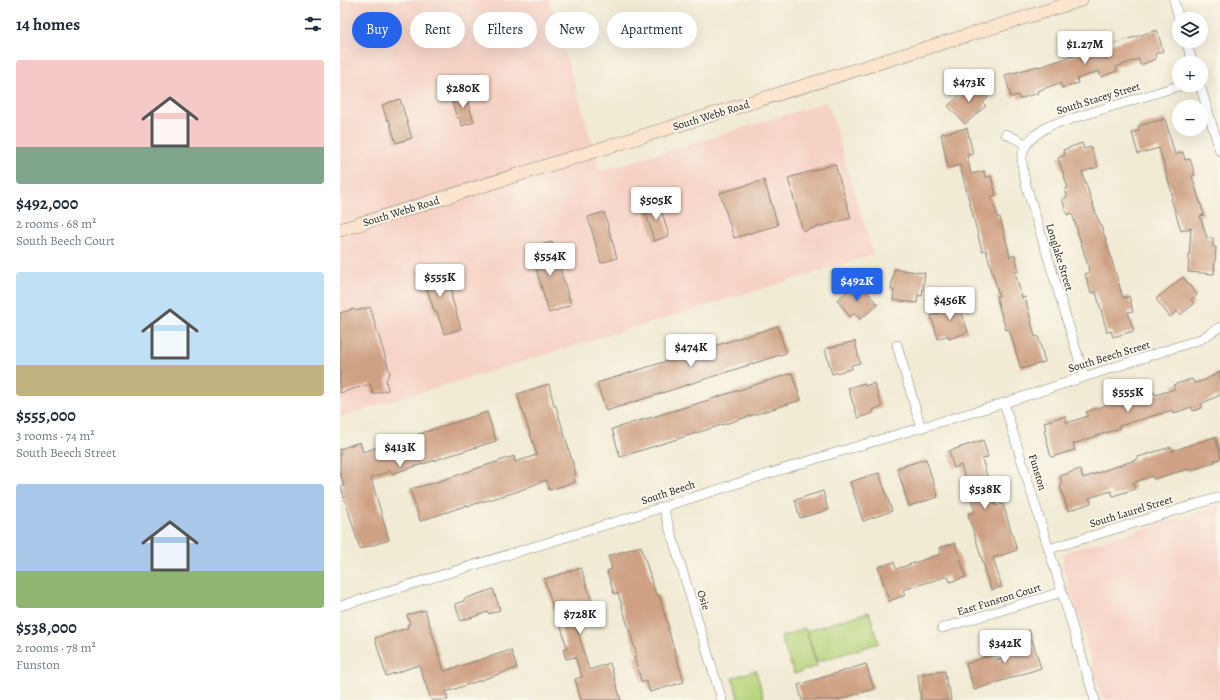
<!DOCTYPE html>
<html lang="en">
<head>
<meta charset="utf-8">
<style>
  :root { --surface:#fff; --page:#f6f6f7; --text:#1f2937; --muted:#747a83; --accent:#2563eb }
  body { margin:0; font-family:Alegreya,serif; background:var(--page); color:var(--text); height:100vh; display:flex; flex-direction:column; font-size:15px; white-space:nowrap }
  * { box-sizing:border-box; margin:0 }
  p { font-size:13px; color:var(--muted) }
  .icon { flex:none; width:22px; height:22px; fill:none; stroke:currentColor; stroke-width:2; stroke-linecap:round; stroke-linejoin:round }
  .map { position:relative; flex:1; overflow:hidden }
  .panel { display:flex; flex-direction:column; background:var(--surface); width:340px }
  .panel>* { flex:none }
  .hud { position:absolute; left:12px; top:12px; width:380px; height:36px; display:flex; gap:8px }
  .tools { position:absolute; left:832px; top:12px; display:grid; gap:8px }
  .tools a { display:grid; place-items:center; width:36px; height:36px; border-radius:50%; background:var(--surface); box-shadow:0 4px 16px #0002; font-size:20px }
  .price { position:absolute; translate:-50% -34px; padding:0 9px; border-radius:4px; background:#fff; color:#222; font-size:13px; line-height:26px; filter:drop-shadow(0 1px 2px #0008) }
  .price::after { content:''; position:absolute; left:50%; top:24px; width:12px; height:9px; margin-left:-6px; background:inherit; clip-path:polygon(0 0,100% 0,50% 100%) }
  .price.selected { background:var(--accent); color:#fff }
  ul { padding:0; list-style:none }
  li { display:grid; align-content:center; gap:8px; height:212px; padding:0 16px }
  li span { display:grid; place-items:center; height:124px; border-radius:4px; color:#555 }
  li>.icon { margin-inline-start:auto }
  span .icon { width:72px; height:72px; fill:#fffc; stroke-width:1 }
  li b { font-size:17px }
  h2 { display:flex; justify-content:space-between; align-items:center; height:48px; padding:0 16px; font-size:17px }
  .tag { padding:0 14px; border-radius:18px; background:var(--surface); box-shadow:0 4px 16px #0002; font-size:14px; line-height:36px }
  .tag.selected { background:var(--accent); color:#fff }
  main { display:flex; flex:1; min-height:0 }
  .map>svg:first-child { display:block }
</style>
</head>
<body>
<main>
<section class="panel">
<h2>14 homes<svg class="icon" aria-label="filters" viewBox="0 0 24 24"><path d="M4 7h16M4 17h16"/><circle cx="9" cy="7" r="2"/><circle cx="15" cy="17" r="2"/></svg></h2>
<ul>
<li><span style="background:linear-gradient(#f6c9c9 70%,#7fa58c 0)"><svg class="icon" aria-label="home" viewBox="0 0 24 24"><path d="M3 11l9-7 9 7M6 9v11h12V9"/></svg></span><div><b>$492,000</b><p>2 rooms · 68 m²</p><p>South Beech Court</p></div></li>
<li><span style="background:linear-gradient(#bfe0f5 75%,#c2b280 0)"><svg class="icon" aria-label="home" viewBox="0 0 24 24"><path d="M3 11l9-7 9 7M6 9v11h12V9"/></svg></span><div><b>$555,000</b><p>3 rooms · 74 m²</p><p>South Beech Street</p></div></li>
<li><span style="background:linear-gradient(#a9c7e8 70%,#8fb573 0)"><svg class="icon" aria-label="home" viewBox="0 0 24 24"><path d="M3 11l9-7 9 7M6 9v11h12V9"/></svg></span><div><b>$538,000</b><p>2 rooms · 78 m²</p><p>Funston</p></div></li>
</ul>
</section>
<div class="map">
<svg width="880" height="700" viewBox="0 0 880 700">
  <rect width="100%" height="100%" fill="#fbf7ec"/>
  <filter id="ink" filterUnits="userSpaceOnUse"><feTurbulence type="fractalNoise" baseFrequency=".025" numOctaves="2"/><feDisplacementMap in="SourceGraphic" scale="8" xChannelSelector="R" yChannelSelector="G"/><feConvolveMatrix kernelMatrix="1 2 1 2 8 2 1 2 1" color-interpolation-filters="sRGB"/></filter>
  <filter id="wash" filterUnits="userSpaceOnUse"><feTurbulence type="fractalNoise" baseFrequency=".012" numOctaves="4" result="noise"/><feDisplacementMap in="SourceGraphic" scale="16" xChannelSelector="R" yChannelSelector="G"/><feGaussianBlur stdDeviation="0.9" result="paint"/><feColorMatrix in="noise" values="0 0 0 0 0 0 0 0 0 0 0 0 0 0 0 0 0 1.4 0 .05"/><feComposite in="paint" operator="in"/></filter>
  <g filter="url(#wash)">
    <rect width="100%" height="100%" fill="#f1ebd4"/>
    <g fill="#f6d2c4">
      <path d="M0,0h209l52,171 226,-69 2,4 44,149 -533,162z"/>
      <path d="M880,505v195h-117l-41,-136 1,-7 3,-5z"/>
    </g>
    <g fill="#b7d47b" stroke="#6a784c">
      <path d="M529,612l10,31 -62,19 -10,-31z"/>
      <path d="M465,628l12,38 -23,8 -13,-37z"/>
      <path d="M416,670l8,30h-25l-7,-22z"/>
    </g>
    <g id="blocks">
      <g fill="#cfa184">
        <path d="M817,30l6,21 -8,3 1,5 -16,6 -1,-6 -23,8 1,4 -16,6 -2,-6 -22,8 1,4 -16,5 -2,-5 -23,8 1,2 -19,6 -1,-4 -7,2 -6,-22 33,-9 1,1z"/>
        <path d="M634,82l14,16 -5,5 3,3 -21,18 -17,-18z"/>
        <path d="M125,93l9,29 -12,4 -3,-9 -2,1 -5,-15h2l-2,-6z"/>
        <path d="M60,99l12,39 -16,5 -7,-23h-2l-5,-15z"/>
        <path d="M825,119l10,36 8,-3 2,8 5,-1 5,16 -3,1 12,39 -4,1 7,22h6v9h3l-2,27 -26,-2 3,-44 -10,3 -10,-33 2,-1 -14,-49 -21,6 -6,-21 7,-2 -1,-5z"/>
        <path d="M627,128l6,26 -6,1 4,19 13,-3 1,6 6,-1 5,19 -5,1 7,22 2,-1 10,40 5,-2 4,16 -4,1 7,26 3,-1 10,40 3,-1 7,26 -24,7 -12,-40 -3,1 -10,-34h3l-13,-46 -4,1 -22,-86 -12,3 -7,-34z"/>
        <path d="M742,143l2,6 7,-2 7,20 -16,5 16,48h1l6,17 18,61 6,-2 4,15 -5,1 6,19 -21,6 -2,-6 -4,1 -11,-40 -5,1 -6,-19 4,-1 -1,-7 -16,-53 -5,2 -5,-16 5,-2 -2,-8 3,-1 -10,-30 7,-3 -2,-5z"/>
        <path d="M495,164l16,54 -48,13 -15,-53z"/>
        <path d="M424,180l14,45 -44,13 -14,-45z"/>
        <path d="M319,202l10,34 -15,5 -10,-35z"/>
        <path d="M264,212l13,46 -16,5 -13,-46z"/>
        <path d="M212,242l19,63 -22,8 -19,-65z"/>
        <path d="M99,265l5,16 4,-1 5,15h-2l10,34 -17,5 -7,-22 -2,1 -9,-27 -5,2 -4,-16z"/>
        <path d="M554,269l31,4 -3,23 -4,-1 -1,8 -24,-3 1,-10h-3z"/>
        <path d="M843,277l14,18 -6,5 3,4 -14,11 -3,-4 -7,6 -14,-18z"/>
        <path d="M519,282l19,23 -18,14 -5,-6 -5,4 -13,-17z"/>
        <path d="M618,301l10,31 -19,7 -1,-4 -10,4 -7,-23 7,-2 -1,-5z"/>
        <path d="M30,307l20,66 -4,7 2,10 -15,4 -3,-10 -30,9v-80l14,-4 2,2z"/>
        <path d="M438,326l8,27 -180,58 -9,-28z"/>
        <path d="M515,341l5,22 -9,2 1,4 -20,5 -7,-25z"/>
        <path d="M880,372v23l-19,9 1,4 -9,3 -1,-4 -18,6 -1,-3 -54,16 1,2 -47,16 2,6 -24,7 -7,-27 2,-1 -2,-7 21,-6 2,7 21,-7 -2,-4 32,-11 26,-7 1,1 9,-3 1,3 20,-6 -2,-4 19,-6 2,4 11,-3z"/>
        <path d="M452,373l9,27 -181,57 -8,-28 84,-25z"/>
        <path d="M524,383l1,3 9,-3 8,24 -10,3 1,3 -15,5 -10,-30z"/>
        <path d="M209,384l5,22h2l20,68 -3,1 2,7 -26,8 -3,-10 -30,12 -48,14v-1l-48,16 -10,-32 24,-6 80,-27 1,6 22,-7 -20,-61z"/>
        <path d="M147,412l9,29 -105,33 -1,-3 -19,7 18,62 -29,9 -19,-62 3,-1 -4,-13v-24l20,-7 3,10z"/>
        <path d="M875,437l5,16v6l-6,1 1,2 -26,9 -1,-2 -35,10 -1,-3 -19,7 2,6 -22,7 -2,-5 -22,7 2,5 -23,8 -8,-25 2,-1 -2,-9 20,-7 3,9 55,-19v-2l33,-10 1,4z"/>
        <path d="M643,440l5,17 -6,2 5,17 9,30 7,-2 14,46 -24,8 9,29 -11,3 -7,-21h1l-17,-55 7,-2 -14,-47 -7,3 -5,-17z"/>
        <path d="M586,459l12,38 -29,9 -12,-38z"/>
        <path d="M539,473l13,38 -29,10 -13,-39z"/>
        <path d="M483,491l5,19 -28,8 -5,-18z"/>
        <path d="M615,543l11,34 -16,5 -2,-6 -45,14 2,5 -16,6 -11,-34 16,-5 2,7 45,-15 -2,-6z"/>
        <path d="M301,546l15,49h3l10,34h-1l16,53 -34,10 -4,-11 -4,2 -8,-26 3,-1 -19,-63 -4,1 -7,-23 5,-2 -4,-13z"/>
        <path d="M241,568l12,37 -21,7 17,58 21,-7 11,37h-40l-6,-21 7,-2 -7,-20 -9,2 -3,-10 4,-1 -9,-32 -2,1 -12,-38z"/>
        <path d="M153,589l7,21 -11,4 -1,-2 -27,9 -6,-17 9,-3v-2z"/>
        <path d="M85,610l19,61 67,-21 6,18 -71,24 2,8h-17l-12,-35 -33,11 -11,-38 33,-10 -1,-3 3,-1 -3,-9z"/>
        <path d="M689,630l12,38 -67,22 -8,-26 27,-10 2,6 24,-7 -6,-18z"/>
        <path d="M526,664l8,25 -37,11h-35l-4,-15z"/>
        <path d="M605,671l2,17 2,-1 2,13h-30l-3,-26z"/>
      </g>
    </g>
  </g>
  <g filter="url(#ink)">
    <use href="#blocks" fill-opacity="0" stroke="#868478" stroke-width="1"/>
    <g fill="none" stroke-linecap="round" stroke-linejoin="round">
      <defs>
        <g id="minor">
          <path d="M834,0l5,19"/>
          <path d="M846,41l7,22"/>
          <path d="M860,85l20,66"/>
          <path d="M666,134l20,10"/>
          <path d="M557,345l24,83"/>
          <path d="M744,376l-58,-191c-2,-8 -4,-17 -4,-25 -1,-17 16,-28 29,-35l131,-40"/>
          <path d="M664,403l91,297"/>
          <path d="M323,507l59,193"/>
          <path d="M709,549l171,-52"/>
          <path d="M0,606l272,-83 216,-68 176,-52 197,-64 19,-12"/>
          <path d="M602,628l120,-36"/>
        </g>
        <path id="secondary" d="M0,230l741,-230"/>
      </defs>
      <use href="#minor" stroke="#868478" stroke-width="10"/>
      <use href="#secondary" stroke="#868478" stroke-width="14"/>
      <use href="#minor" stroke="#fff" stroke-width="9"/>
      <use href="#secondary" stroke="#fce5cf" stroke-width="13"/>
    </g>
  </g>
  <g text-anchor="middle" stroke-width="4" stroke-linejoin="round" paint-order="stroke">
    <g font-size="11" fill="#1c1c1c" stroke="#fbf7ec">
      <text transform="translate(758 98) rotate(-17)" y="4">South Stacey Street</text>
      <text transform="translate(371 115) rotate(-17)" y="4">South Webb Road</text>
      <text transform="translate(61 211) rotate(-17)" y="4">South Webb Road</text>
      <text transform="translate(720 257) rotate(73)" y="4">Longlake Street</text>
      <text transform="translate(769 356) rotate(-17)" y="4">South Beech Street</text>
      <text transform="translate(698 472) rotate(73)" y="4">Funston</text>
      <text transform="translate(328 492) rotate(-18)" y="4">South Beech</text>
      <text transform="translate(791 511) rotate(-17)" y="4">South Laurel Street</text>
      <text transform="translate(659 599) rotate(-17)" y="4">East Funston Court</text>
      <text transform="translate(364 600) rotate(73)" y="4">Osie</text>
    </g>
  </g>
</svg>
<div class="tools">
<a><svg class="icon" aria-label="layers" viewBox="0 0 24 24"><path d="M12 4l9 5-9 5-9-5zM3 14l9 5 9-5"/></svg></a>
<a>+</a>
<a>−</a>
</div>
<b class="price" style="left:745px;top:65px">$1.27M</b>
<b class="price" style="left:629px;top:103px">$473K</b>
<b class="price" style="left:123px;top:109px">$280K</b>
<b class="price" style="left:316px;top:221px">$505K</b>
<b class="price" style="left:210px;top:277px">$554K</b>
<b class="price" style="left:100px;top:298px">$555K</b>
<b class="price selected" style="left:517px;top:302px">$492K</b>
<b class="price" style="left:610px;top:321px">$456K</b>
<b class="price" style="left:351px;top:368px">$474K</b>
<b class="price" style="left:788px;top:413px">$555K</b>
<b class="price" style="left:60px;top:468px">$413K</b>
<b class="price" style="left:645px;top:510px">$538K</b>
<b class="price" style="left:240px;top:635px">$728K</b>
<b class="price" style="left:665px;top:664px">$342K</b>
<div class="hud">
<a class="tag selected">Buy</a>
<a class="tag">Rent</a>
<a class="tag">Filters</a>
<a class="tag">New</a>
<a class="tag">Apartment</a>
</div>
</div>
</main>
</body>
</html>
